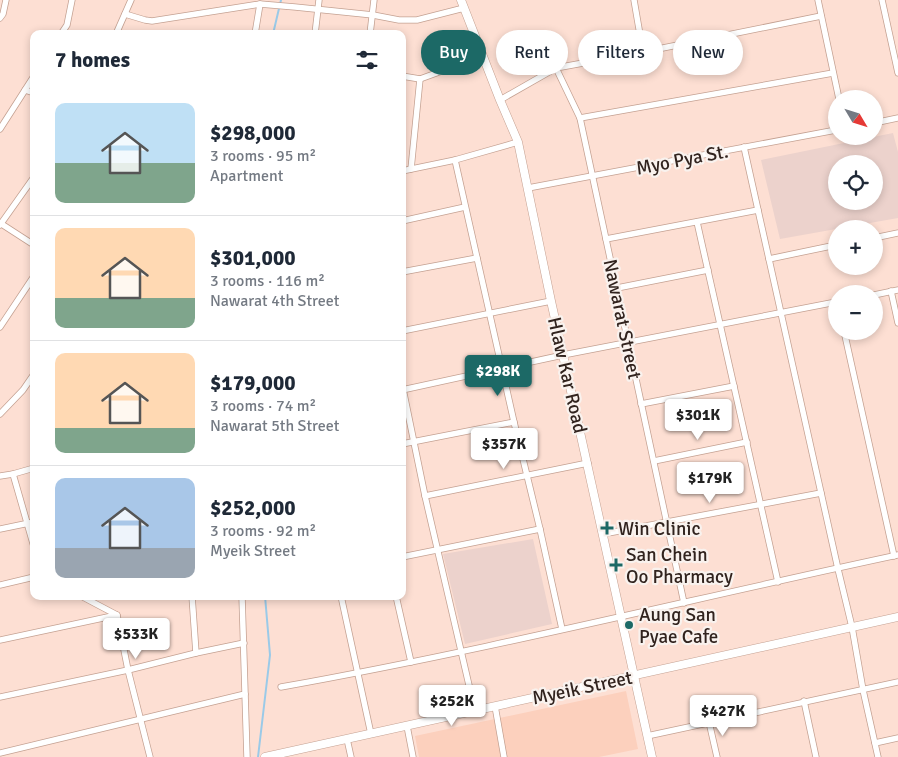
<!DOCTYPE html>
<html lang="en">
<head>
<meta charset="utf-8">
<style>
  :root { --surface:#fff; --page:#f2f2f3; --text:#1f2937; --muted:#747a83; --line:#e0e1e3; --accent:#1c6966 }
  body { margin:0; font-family:Signika,sans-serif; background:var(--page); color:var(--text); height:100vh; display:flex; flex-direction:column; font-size:19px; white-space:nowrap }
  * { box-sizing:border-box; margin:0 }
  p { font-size:16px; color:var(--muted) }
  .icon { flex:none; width:28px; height:28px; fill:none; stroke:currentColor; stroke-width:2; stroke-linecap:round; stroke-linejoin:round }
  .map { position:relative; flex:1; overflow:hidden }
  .side { position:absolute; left:30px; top:30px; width:376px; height:570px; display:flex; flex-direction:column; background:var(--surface); border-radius:10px; box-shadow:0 2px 8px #0003 }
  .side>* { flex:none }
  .guide { position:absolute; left:421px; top:30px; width:401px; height:45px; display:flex; gap:10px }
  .needle { width:32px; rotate:128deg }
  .controls { position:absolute; left:828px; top:90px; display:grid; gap:10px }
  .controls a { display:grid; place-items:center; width:55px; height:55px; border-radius:50%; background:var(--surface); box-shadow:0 2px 8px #0003; font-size:25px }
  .price { position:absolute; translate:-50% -42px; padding:0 11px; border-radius:5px; background:#fff; color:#222; font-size:16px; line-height:32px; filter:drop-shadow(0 1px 2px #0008) }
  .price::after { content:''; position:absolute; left:50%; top:30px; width:15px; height:11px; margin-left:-8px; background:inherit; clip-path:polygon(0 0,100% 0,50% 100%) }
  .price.active { background:var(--accent); color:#fff }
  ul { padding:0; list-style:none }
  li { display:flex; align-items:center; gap:15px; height:125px; padding:0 25px }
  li+li { border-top:1px solid var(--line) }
  li span { display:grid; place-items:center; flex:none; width:140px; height:100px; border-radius:10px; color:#555 }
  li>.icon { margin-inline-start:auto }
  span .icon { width:60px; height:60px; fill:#fffc; stroke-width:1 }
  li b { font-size:21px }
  h2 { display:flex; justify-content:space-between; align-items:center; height:60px; padding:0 25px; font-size:21px }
  .pill { padding:0 18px; border-radius:22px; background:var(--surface); box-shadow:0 2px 8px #0003; font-size:18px; line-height:45px }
  .pill.active { background:var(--accent); color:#fff }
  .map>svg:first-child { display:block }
</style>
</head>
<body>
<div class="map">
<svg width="898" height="757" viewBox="0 0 898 757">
  <rect width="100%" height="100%" fill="#fddfd3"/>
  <path fill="#fcd0bd" d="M626,691l12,58 -39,8h-180l-4,-21z"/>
  <g fill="#ecd2cc" fill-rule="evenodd">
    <path d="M893,133l5,19v66l-118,21 -19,-79zM836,164h38v37h-38z"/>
    <path d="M533,539l19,85 -87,20 -22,-90z"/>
  </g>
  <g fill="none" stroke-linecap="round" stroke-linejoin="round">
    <g stroke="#9acae8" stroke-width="2">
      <path d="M273,34l8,-34"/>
      <path d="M258,757l12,-102 -5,-59"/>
    </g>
    <defs>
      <g id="street">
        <path d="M634,0l9,52"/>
        <path d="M818,0l21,99"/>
        <path d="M882,0l16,73"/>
        <path d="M125,14l20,6 7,1 108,-17 35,3 78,8 26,5h18l47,-12"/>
        <path d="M0,18l3,-4 3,-14"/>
        <path d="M61,34l6,-9 5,-25"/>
        <path d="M116,34l15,-34"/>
        <path d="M255,34l5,-30"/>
        <path d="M315,34l4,-34"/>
        <path d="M370,34l4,-34"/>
        <path d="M556,68l24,50 104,485"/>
        <path d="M402,76l18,3 63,-23"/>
        <path d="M25,90l9,3"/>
        <path d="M500,100l56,-32 87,-16 178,-36"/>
        <path d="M580,118l253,-45"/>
        <path d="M874,123l24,-5"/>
        <path d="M0,129l34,-53"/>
        <path d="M744,147l94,422 14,58 11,63 15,67"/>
        <path d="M455,160l59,262 26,107 22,100"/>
        <path d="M411,169l9,-90"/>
        <path d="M402,171l53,-11 63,-18"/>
        <path d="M528,188l308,-58"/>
        <path d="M402,221l63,-14"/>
        <path d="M697,222l81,360"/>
        <path d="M0,223l34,22"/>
        <path d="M0,225l34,-48"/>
        <path d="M874,238l24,-5"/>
        <path d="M606,239l152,-29"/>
        <path d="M769,259l67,-14"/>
        <path d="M402,272l75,-14"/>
        <path d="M617,288l91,-18"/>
        <path d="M891,291l7,32"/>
        <path d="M874,295l24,-5"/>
        <path d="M0,327l34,-51"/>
        <path d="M402,331l149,-30"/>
        <path d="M844,331l50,225"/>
        <path d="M402,384l23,112 50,215"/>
        <path d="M402,390l161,-35 273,-53"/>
        <path d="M641,404l93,-18"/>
        <path d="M0,414l23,-24 11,-16"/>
        <path d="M402,444l112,-22"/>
        <path d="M654,461l93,-19"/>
        <path d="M13,474l21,73"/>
        <path d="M0,476l13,-2 21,-6"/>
        <path d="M425,496l163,-33"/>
        <path d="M0,529l34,-7"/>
        <path d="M603,534l218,-41"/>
        <path d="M402,557l138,-28"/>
        <path d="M0,585l34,-8"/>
        <path d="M81,596l36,19 11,55 22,87"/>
        <path d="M192,596l4,57"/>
        <path d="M242,596l5,161"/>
        <path d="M341,596l30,138"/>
        <path d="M396,596l15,66"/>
        <path d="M0,640l117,-25"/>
        <path d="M281,687c207,-37 411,-88 617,-132"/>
        <path d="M0,697l128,-27 68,-17 48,-10"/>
        <path d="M804,701l12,56"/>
        <path d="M495,706l9,51"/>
        <path d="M709,722l8,35"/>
        <path d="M407,726l6,31"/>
        <path d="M647,736l251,-54"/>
        <path d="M347,739l4,18"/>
        <path d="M875,743l23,-5"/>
        <path d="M0,753l245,-59"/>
      </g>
      <g id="secondary">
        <path d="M461,0l39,100 18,42 33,159 101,456"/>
        <path d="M265,757l633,-140"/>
      </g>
    </defs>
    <use href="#street" stroke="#c4a192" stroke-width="7"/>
    <use href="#secondary" stroke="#c4a192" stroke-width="9"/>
    <use href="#street" stroke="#fff" stroke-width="5.5"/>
    <use href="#secondary" stroke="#fff" stroke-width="8"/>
  </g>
  <g fill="#1c6966" stroke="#f9f2ee" stroke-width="2">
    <path d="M604.5 520.5h5v5h5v5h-5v5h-5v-5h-5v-5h5z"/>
    <path d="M613.5 557.5h5v5h5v5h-5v5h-5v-5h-5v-5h5z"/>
    <circle cx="629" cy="625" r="5"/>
  </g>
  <g text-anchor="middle" stroke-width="4.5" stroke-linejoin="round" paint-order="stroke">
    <g font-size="19" fill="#31231e" stroke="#f9f2ee">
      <text transform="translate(682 159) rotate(-11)" y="7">Myo Pya St.</text>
      <text transform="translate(623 319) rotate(78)" y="7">Nawarat Street</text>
      <text transform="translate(568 375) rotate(77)" y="7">Hlaw Kar Road</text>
      <text transform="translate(582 687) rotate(-12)" y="7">Myeik Street</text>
    </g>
    <g font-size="19" fill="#31231e" stroke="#f9f2ee" text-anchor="start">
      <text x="618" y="535">Win Clinic</text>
      <text x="626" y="561">San Chein<tspan x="626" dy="22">Oo Pharmacy</tspan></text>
      <text x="639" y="621">Aung San<tspan x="639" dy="22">Pyae Cafe</tspan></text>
    </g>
  </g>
</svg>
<div class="controls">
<a><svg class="needle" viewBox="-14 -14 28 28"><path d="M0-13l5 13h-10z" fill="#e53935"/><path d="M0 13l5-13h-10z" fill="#747a83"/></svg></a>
<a><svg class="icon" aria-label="locate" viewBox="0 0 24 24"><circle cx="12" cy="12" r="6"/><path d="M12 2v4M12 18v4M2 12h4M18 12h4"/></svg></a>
<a>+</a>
<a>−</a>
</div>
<b class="price active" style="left:498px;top:397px">$298K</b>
<b class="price" style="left:698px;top:441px">$301K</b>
<b class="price" style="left:504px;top:470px">$357K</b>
<b class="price" style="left:710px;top:504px">$179K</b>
<b class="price" style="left:136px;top:660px">$533K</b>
<b class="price" style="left:452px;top:727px">$252K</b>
<b class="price" style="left:723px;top:737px">$427K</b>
<div class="guide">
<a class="pill active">Buy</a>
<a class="pill">Rent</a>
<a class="pill">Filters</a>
<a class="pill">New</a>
</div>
<section class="side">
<h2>7 homes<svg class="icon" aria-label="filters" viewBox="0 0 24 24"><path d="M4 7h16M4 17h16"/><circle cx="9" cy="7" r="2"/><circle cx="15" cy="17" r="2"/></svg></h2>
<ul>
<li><span style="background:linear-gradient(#bfe0f5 60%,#7fa58c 0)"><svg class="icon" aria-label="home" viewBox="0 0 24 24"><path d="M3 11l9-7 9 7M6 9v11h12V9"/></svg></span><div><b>$298,000</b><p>3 rooms · 95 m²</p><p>Apartment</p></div></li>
<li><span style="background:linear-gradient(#ffd9b3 70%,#7fa58c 0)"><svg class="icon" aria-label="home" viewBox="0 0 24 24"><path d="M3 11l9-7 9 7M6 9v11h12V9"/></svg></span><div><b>$301,000</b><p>3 rooms · 116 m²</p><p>Nawarat 4th Street</p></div></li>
<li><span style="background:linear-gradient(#ffd9b3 75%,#7fa58c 0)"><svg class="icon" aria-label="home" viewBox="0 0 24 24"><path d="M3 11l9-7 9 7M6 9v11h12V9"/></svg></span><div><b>$179,000</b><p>3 rooms · 74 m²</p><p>Nawarat 5th Street</p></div></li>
<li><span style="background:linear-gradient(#a9c7e8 70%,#9aa5b1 0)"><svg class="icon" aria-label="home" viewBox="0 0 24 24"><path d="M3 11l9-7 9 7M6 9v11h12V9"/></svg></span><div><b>$252,000</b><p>3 rooms · 92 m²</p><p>Myeik Street</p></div></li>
</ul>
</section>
</div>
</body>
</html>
